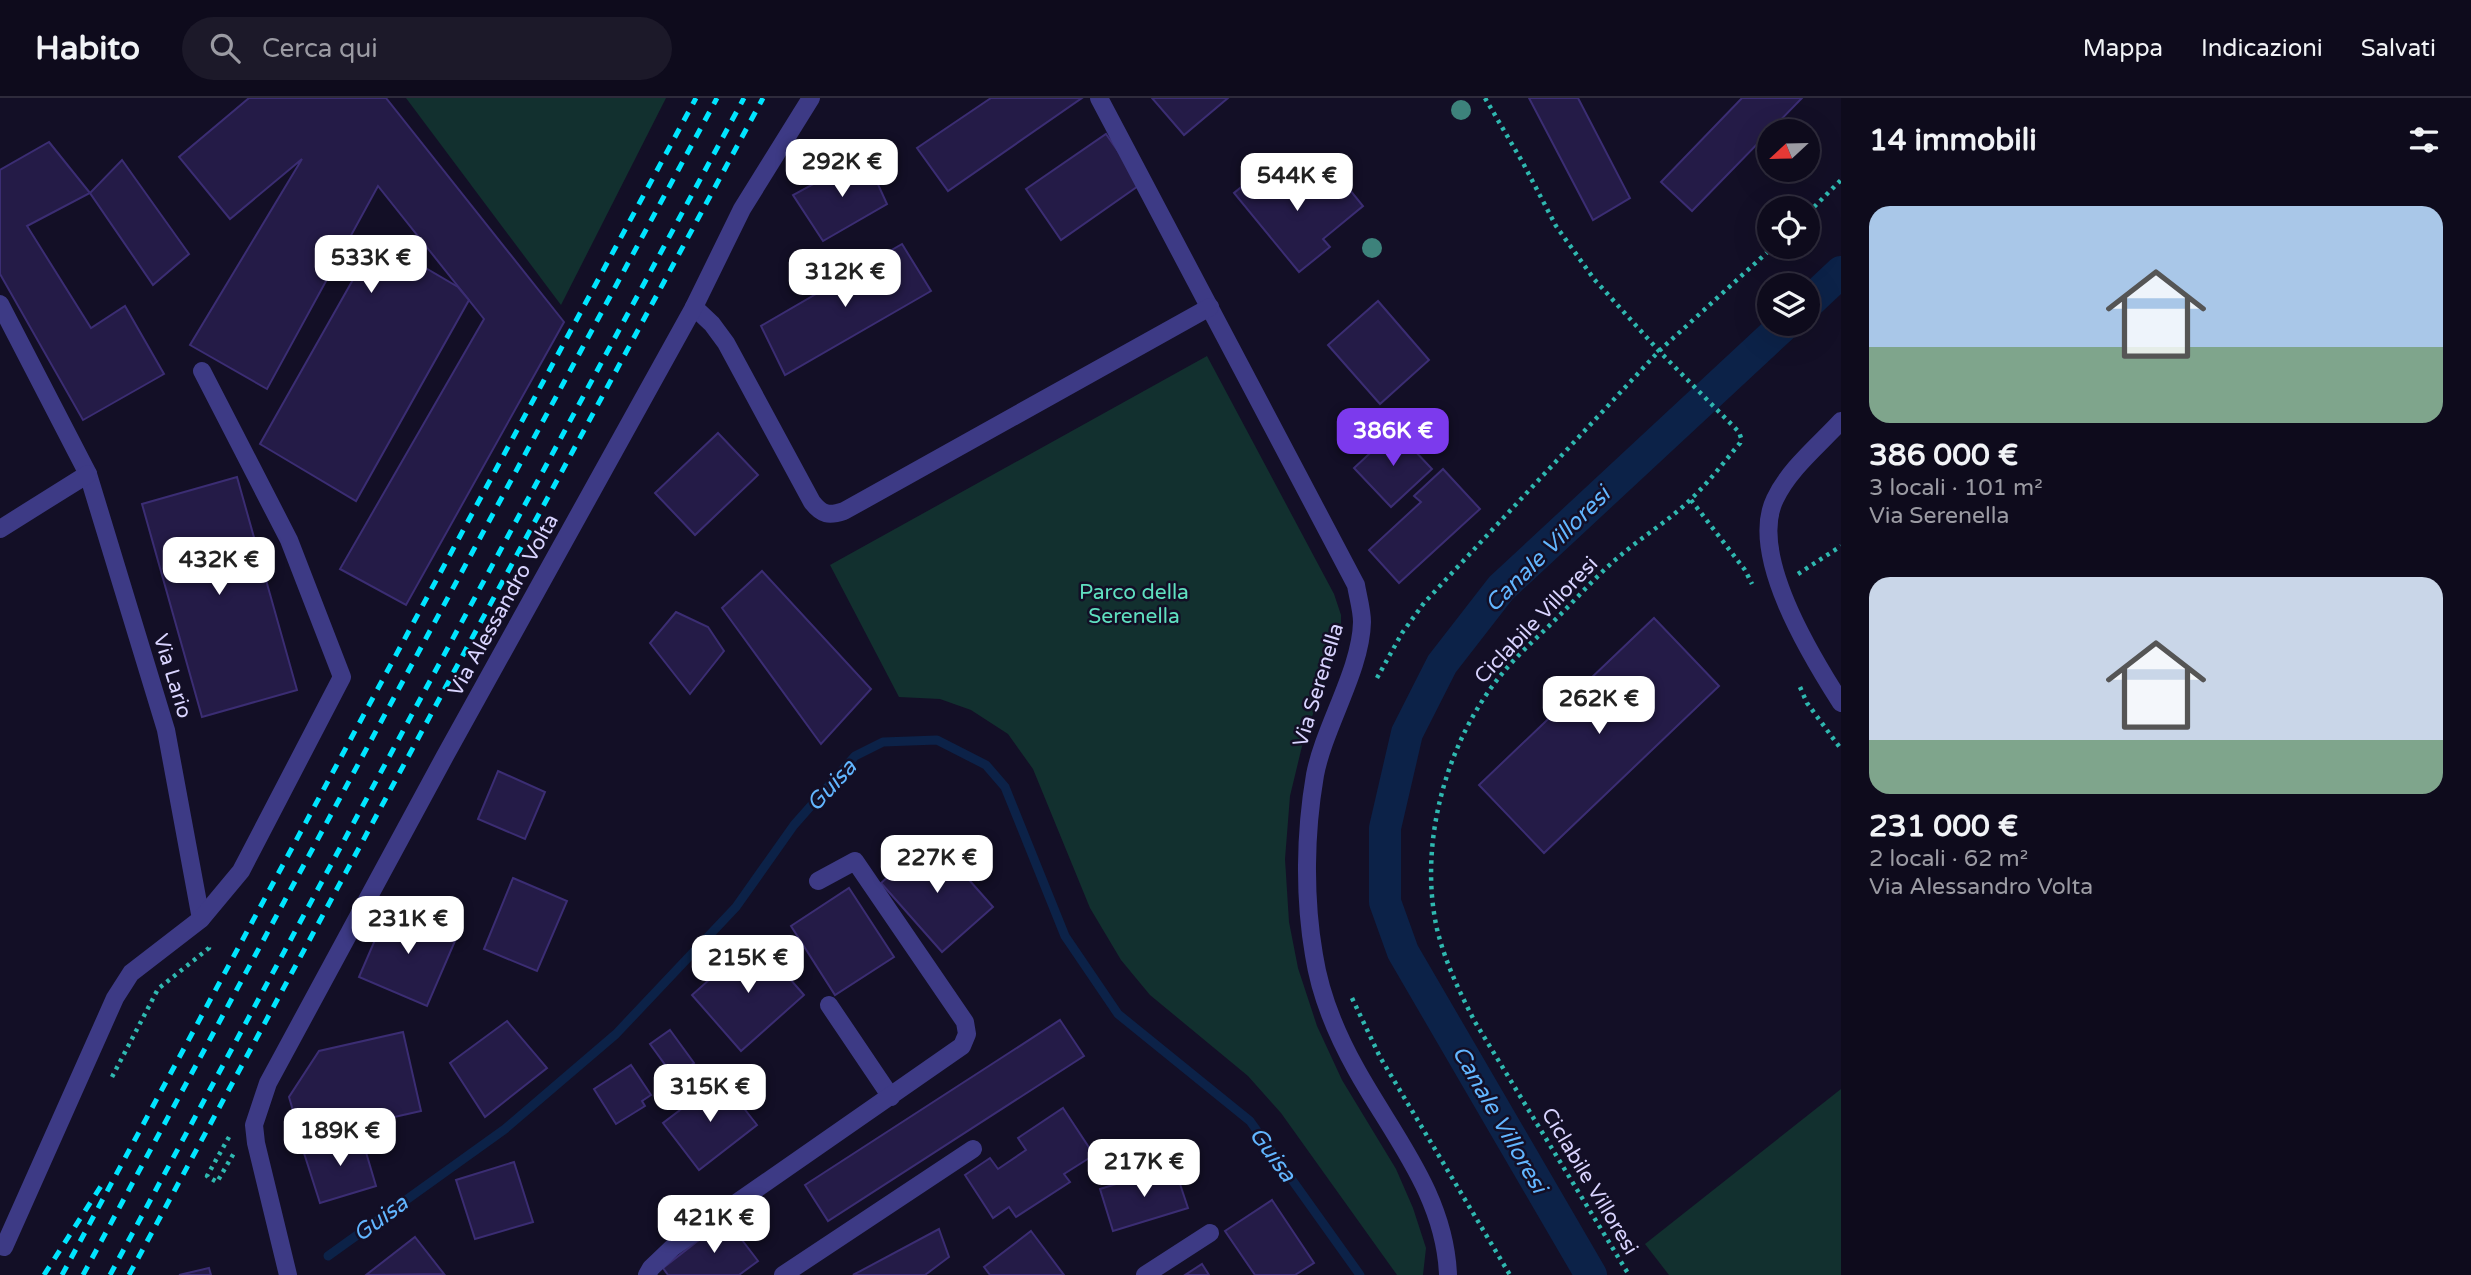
<!DOCTYPE html>
<html lang="it">
<head>
<meta charset="utf-8">
<style>
  :root { --surface:#0e0b1c; --page:#1c1929; --text:#f1f3f6; --muted:#9b9ba3; --line:#2e2b3b; --accent:#7c3aed }
  body { margin:0; font-family:"Varela Round",sans-serif; background:var(--page); color:var(--text); height:100vh; display:flex; flex-direction:column; font-size:26px; white-space:nowrap }
  * { box-sizing:border-box; margin:0 }
  p { font-size:23px; color:var(--muted) }
  .icon { flex:none; width:38px; height:38px; fill:none; stroke:currentColor; stroke-width:2; stroke-linecap:round; stroke-linejoin:round }
  .map { position:relative; flex:1; overflow:hidden }
  .side { display:flex; flex-direction:column; background:var(--surface); width:630px }
  .side>* { flex:none }
  .needle { width:46px; rotate:248deg }
  .controls { position:absolute; left:1757px; top:21px; display:grid; gap:14px }
  .controls a { display:grid; place-items:center; width:63px; height:63px; border-radius:50%; background:var(--surface); box-shadow:0 7px 28px #0002,0 0 0 2px var(--line); font-size:35px }
  .price { position:absolute; translate:-50% -60px; padding:0 16px; border-radius:14px; background:#fff; color:#222; font-size:23px; line-height:46px; filter:drop-shadow(0 2px 4px #0008) }
  .price::after { content:''; position:absolute; left:50%; top:42px; width:21px; height:16px; margin-left:-10px; background:inherit; clip-path:polygon(0 0,100% 0,50% 100%) }
  .price.selected { background:var(--accent); color:#fff }
  ul { padding:0; list-style:none }
  li { display:grid; align-content:center; gap:14px; height:371px; padding:0 28px }
  li span { display:grid; place-items:center; height:217px; border-radius:21px; color:#555 }
  li>.icon { margin-inline-start:auto }
  span .icon { width:126px; height:126px; fill:#fffc; stroke-width:1 }
  li b { font-size:30px }
  h2 { display:flex; justify-content:space-between; align-items:center; height:84px; padding:0 28px; font-size:30px }
  header { display:flex; align-items:center; gap:42px; box-sizing:border-box; height:98px; padding:0 35px; background:var(--surface); border-bottom:2px solid var(--line) }
  header strong { font-size:33px }
  nav { display:flex; gap:38px; margin-inline-start:auto; font-size:24px }
  .search { width:490px; height:63px; background:var(--page); display:flex; align-items:center; gap:18px; box-sizing:border-box; padding:0 24px; border-radius:38px; color:var(--muted); font-size:26px }
  main { display:flex; flex:1; min-height:0 }
  .map>svg:first-child { display:block }
</style>
</head>
<body>
<header>
<strong>Habito</strong>
<div class="search"><svg class="icon" aria-label="search" viewBox="0 0 24 24"><circle cx="10" cy="10" r="6"/><path d="M15 15l6 6"/></svg>Cerca qui</div>
<nav><a>Mappa</a><a>Indicazioni</a><a>Salvati</a></nav>
</header>
<main>
<div class="map">
<svg width="1841" height="1177" viewBox="0 0 1841 1177">
  <rect width="100%" height="100%" fill="#130f26"/>
  <g fill="#12302f">
    <path d="M406,0h260l-105,207z"/>
    <path d="M1207,258l127,238 7,21v20l-38,107 -13,54 -5,63 4,63 9,46 19,58 25,54 54,89 17,39 13,40 -3,27h-26l-116,-162 -33,-37 -98,-81 -29,-35 -31,-52 -57,-139 -25,-35 -37,-24 -31,-11 -41,-2 -69,-132z"/>
    <path d="M1841,991v186h-172l-24,-31z"/>
  </g>
  <g fill="none" stroke-linecap="round" stroke-linejoin="round">
    <path stroke="#0c2248" stroke-width="9" d="M328,1158l177,-127 111,-95 120,-127 58,-82 61,-69 28,-14 54,-2 49,25 19,22 60,149 53,78 132,107 110,154"/>
    <g stroke="#0c2248" stroke-width="32">
      <path d="M1808,205l33,-31"/>
      <path d="M1591,1177l-188,-323 -18,-50v-74l22,-95 35,-69 59,-76 284,-264"/>
    </g>
  </g>
  <g fill="#241b47" stroke="#3b2d73" stroke-width="2">
    <path d="M249,0h137l178,224 -158,283 -66,-36 144,-250 -106,-133 -111,203 -77,-44 112,-186 -72,60 -51,-62z"/>
    <path d="M991,0h91l-134,93 -31,-43z"/>
    <path d="M1152,0h76l-44,37z"/>
    <path d="M1529,0h49l52,100 -37,22z"/>
    <path d="M1742,0h60l-110,113 -31,-29z"/>
    <path d="M1106,36l35,50 -80,56 -35,-51z"/>
    <path d="M49,44l41,51 -63,33 64,102 34,-22 39,68 -81,46 -83,-146v-104z"/>
    <path d="M865,58l22,48 -64,37 -30,-46z"/>
    <path d="M122,62l67,94 -36,31 -63,-92z"/>
    <path d="M1266,69l9,10 12,-10 23,28 21,-18 10,11 5,-3 17,21 -40,33 7,8 -31,25 -65,-79z"/>
    <path d="M376,141l82,48 11,13 -113,201 -96,-57z"/>
    <path d="M902,146l29,47 -146,84 -24,-49z"/>
    <path d="M1378,203l51,59 -49,44 -52,-59z"/>
    <path d="M1395,332l37,39 -41,38 -37,-39z"/>
    <path d="M718,335l40,42 -63,60 -40,-42z"/>
    <path d="M1443,371l37,40 -81,74 -30,-33 52,-48 -7,-6z"/>
    <path d="M237,379l60,213 -95,27 -60,-213z"/>
    <path d="M762,473l109,118 -50,55 -99,-136z"/>
    <path d="M676,514l32,15 16,24 -34,43 -40,-51z"/>
    <path d="M1654,520l65,68 -175,167 -65,-68z"/>
    <path d="M498,673l47,21 -20,47 -47,-20z"/>
    <path d="M932,740l61,69 -51,45 -61,-69z"/>
    <path d="M513,780l54,23 -30,70 -53,-22z"/>
    <path d="M849,790l45,69 -59,38 -44,-69z"/>
    <path d="M390,807l68,29 -31,72 -68,-29z"/>
    <path d="M755,841l49,56 -63,56 -49,-56z"/>
    <path d="M1060,922l24,36 -256,165 -23,-36z"/>
    <path d="M507,923l40,47 -62,49 -35,-54z"/>
    <path d="M670,932l24,33 -20,14 -24,-33z"/>
    <path d="M403,934l18,79 -120,27 -12,-41 30,-46z"/>
    <path d="M631,967l20,30 -9,6 3,5 -29,18 -22,-35z"/>
    <path d="M721,981l36,46 -58,45 -36,-47z"/>
    <path d="M1063,1010l31,47 -30,19 6,8 -54,35 -7,-10 -16,11 -28,-43 25,-17 8,11 28,-19 -8,-12z"/>
    <path d="M360,1034l16,54 -56,17 -17,-53z"/>
    <path d="M514,1064l19,60 -58,17 -19,-59z"/>
    <path d="M1174,1068l14,42 -75,23 -13,-42z"/>
    <path d="M1272,1102l42,63 -19,12h-40l-30,-44z"/>
    <path d="M726,1121l32,42 -19,14h-71l-5,-7z"/>
    <path d="M939,1131l10,28 -24,18h-72z"/>
    <path d="M1031,1133l33,44h-74l-6,-8z"/>
    <path d="M415,1139l29,37 -78,1z"/>
    <path d="M1202,1166l7,11h-24z"/>
    <path d="M209,1170l2,7h-32z"/>
  </g>
  <g fill="none" stroke-linecap="round" stroke-linejoin="round">
    <g stroke="#2fb8b0" stroke-width="4.5" stroke-dasharray="3.5 5" stroke-linecap="butt">
      <path d="M1485,0l38,65 33,63 38,53 65,72 80,81 2,6 -1,5c-16,19 -31,39 -49,56 -21,21 -48,37 -70,56 -23,19 -43,42 -64,63 -19,19 -40,37 -56,57 -55,67 -83,169 -64,254 8,33 23,64 38,93l154,253"/>
      <path d="M1808,115l33,-33"/>
      <path d="M1691,402l54,70 7,14"/>
      <path d="M1798,476l43,-28"/>
      <path d="M1377,580l25,-45 22,-30 235,-252 114,-104"/>
      <path d="M1800,589l7,16 34,46"/>
      <path d="M1352,900l28,59 130,218"/>
      <path d="M112,979l46,-88 51,-41 -1,-5"/>
      <path d="M229,1039l-22,39 10,6 17,-29"/>
    </g>
    <g stroke="#3d3a85" stroke-width="18">
      <path d="M1099,0l257,487c2,12 6,25 6,37 -1,48 -38,105 -47,153 -10,58 -11,122 -1,180 6,39 23,80 42,114 37,67 89,126 92,206"/>
      <path d="M0,206l88,170 78,256 35,189"/>
      <path d="M694,209l18,17 14,19 86,159c10,13 17,14 32,9l366,-204"/>
      <path d="M1841,323c-22,24 -52,48 -66,78 -27,55 36,157 66,204"/>
      <path d="M0,431l88,-55"/>
      <path d="M829,907l62,92"/>
      <path d="M4,1149l111,-249 16,-25 70,-54 40,-48 101,-194 -53,-137 -87,-169"/>
      <path d="M288,1177l-32,-132 -2,-18 14,-42 177,-327 249,-449 48,-98 69,-111"/>
      <path d="M647,1177l4,-7 22,-21 289,-201 5,-12 -2,-12 -110,-161 -37,20"/>
      <path d="M783,1177l190,-126"/>
      <path d="M1145,1177l65,-42"/>
    </g>
    <g stroke="#00e5ff" stroke-width="5" stroke-dasharray="10 9" stroke-linecap="butt">
      <path d="M44,1177l57,-89"/>
      <path d="M62,1177l634,-1177"/>
      <path d="M83,1177l634,-1177"/>
      <path d="M110,1177l634,-1177"/>
      <path d="M129,1177l634,-1177"/>
    </g>
  </g>
  <g fill="#3d827b">
    <circle cx="1461" cy="12" r="10"/>
    <circle cx="1372" cy="150" r="10"/>
  </g>
  <g text-anchor="middle" stroke-width="5" stroke-linejoin="round" paint-order="stroke">
    <g font-size="21" fill="#5fe0c0" stroke="#130f26">
      <text x="1134" y="501">Parco della<tspan x="1134" dy="24">Serenella</tspan></text>
    </g>
    <g font-size="21" fill="#d9d4ff" stroke="#130f26">
      <text transform="translate(503 507) rotate(-61)" y="7">Via Alessandro Volta</text>
      <text transform="translate(1536 522) rotate(-46)" y="7">Ciclabile Villoresi</text>
      <text transform="translate(173 578) rotate(73)" y="7">Via Lario</text>
      <text transform="translate(1318 587) rotate(-73)" y="7">Via Serenella</text>
      <text transform="translate(1590 1083) rotate(59)" y="7">Ciclabile Villoresi</text>
    </g>
    <g font-size="23" font-style="italic" fill="#62b6ff" stroke="#130f26">
      <text transform="translate(1547 451) rotate(-45)" y="8">Canale Villoresi</text>
      <text transform="translate(831 687) rotate(-47)" y="8">Guisa</text>
      <text transform="translate(1500 1021) rotate(60)" y="8">Canale Villoresi</text>
      <text transform="translate(1273 1056) rotate(54)" y="8">Guisa</text>
      <text transform="translate(380 1120) rotate(-36)" y="8">Guisa</text>
    </g>
  </g>
</svg>
<div class="controls">
<a><svg class="needle" viewBox="-14 -14 28 28"><path d="M0-13l5 13h-10z" fill="#e53935"/><path d="M0 13l5-13h-10z" fill="#9b9ba3"/></svg></a>
<a><svg class="icon" aria-label="locate" viewBox="0 0 24 24"><circle cx="12" cy="12" r="6"/><path d="M12 2v4M12 18v4M2 12h4M18 12h4"/></svg></a>
<a><svg class="icon" aria-label="layers" viewBox="0 0 24 24"><path d="M12 4l9 5-9 5-9-5zM3 14l9 5 9-5"/></svg></a>
</div>
<b class="price" style="left:842px;top:101px">292K €</b>
<b class="price" style="left:1297px;top:115px">544K €</b>
<b class="price" style="left:371px;top:197px">533K €</b>
<b class="price" style="left:845px;top:211px">312K €</b>
<b class="price selected" style="left:1393px;top:370px">386K €</b>
<b class="price" style="left:219px;top:499px">432K €</b>
<b class="price" style="left:1599px;top:638px">262K €</b>
<b class="price" style="left:937px;top:797px">227K €</b>
<b class="price" style="left:408px;top:858px">231K €</b>
<b class="price" style="left:748px;top:897px">215K €</b>
<b class="price" style="left:710px;top:1026px">315K €</b>
<b class="price" style="left:340px;top:1070px">189K €</b>
<b class="price" style="left:1144px;top:1101px">217K €</b>
<b class="price" style="left:714px;top:1157px">421K €</b>
</div>
<section class="side">
<h2>14 immobili<svg class="icon" aria-label="filters" viewBox="0 0 24 24"><path d="M4 7h16M4 17h16"/><circle cx="9" cy="7" r="2"/><circle cx="15" cy="17" r="2"/></svg></h2>
<ul>
<li><span style="background:linear-gradient(#a9c7e8 65%,#7fa58c 0)"><svg class="icon" aria-label="home" viewBox="0 0 24 24"><path d="M3 11l9-7 9 7M6 9v11h12V9"/></svg></span><div><b>386 000 €</b><p>3 locali · 101 m²</p><p>Via Serenella</p></div></li>
<li><span style="background:linear-gradient(#c9d6e8 75%,#7fa58c 0)"><svg class="icon" aria-label="home" viewBox="0 0 24 24"><path d="M3 11l9-7 9 7M6 9v11h12V9"/></svg></span><div><b>231 000 €</b><p>2 locali · 62 m²</p><p>Via Alessandro Volta</p></div></li>
</ul>
</section>
</main>
</body>
</html>
